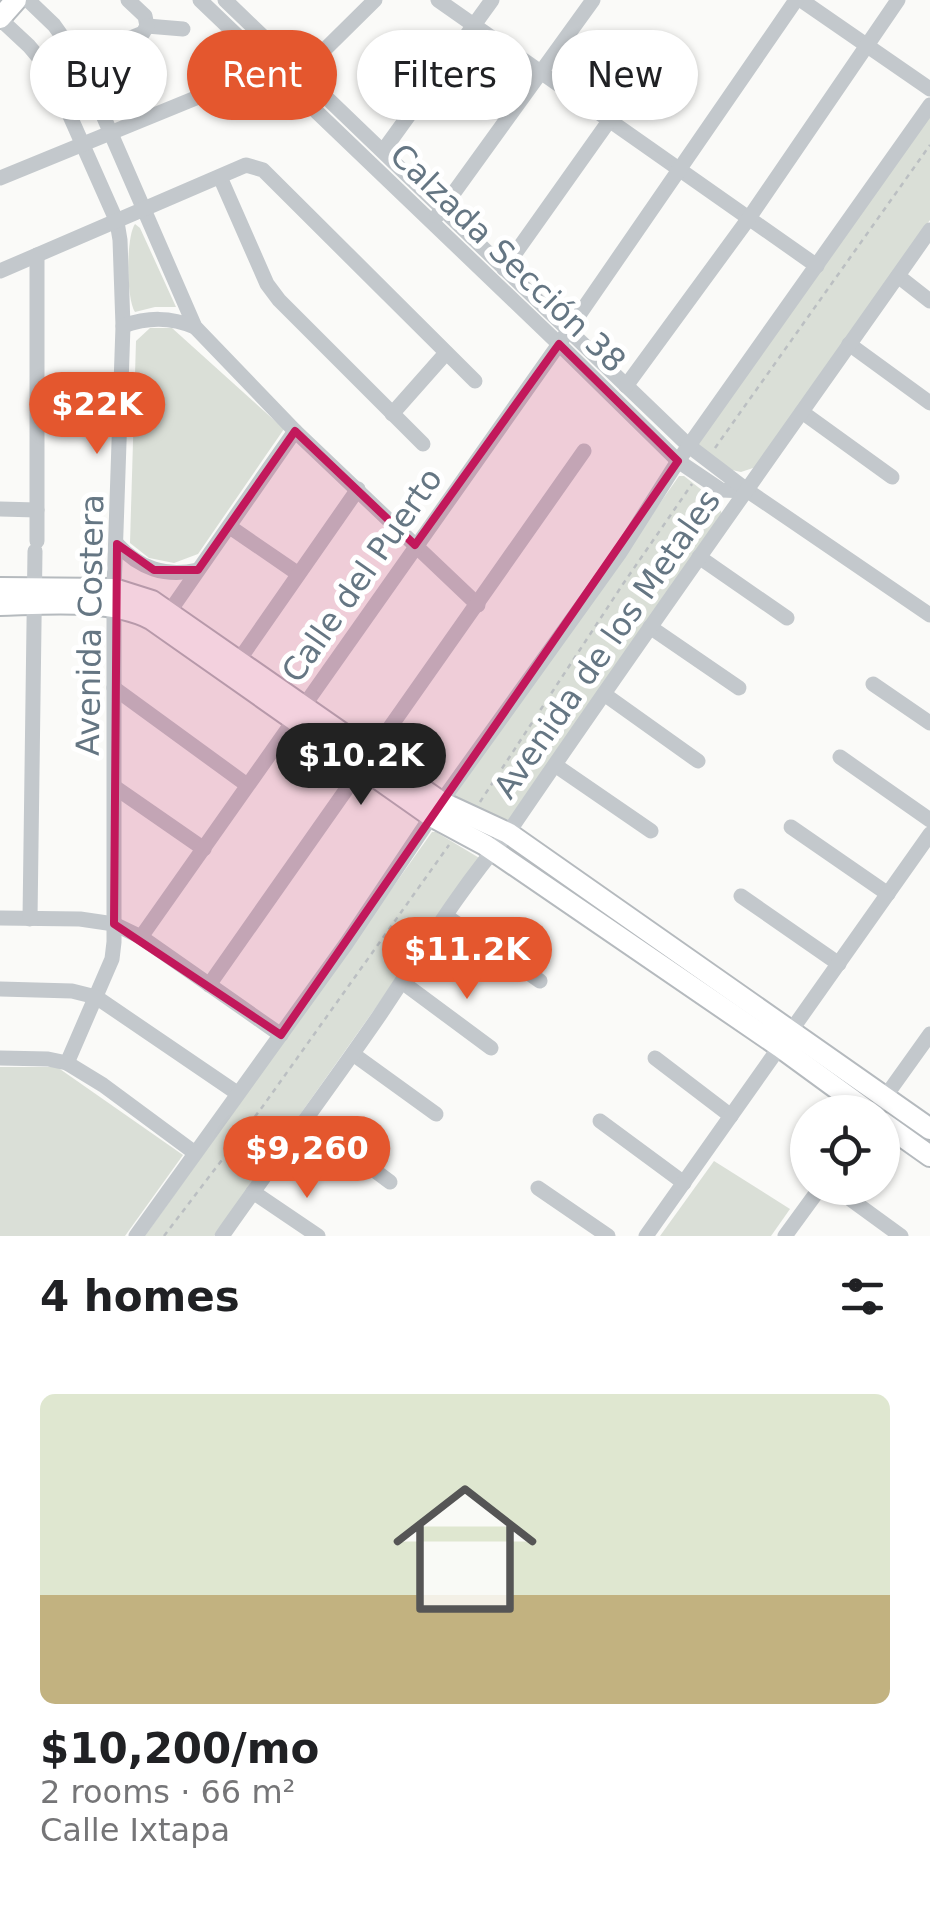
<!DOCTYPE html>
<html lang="en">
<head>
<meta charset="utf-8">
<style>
  :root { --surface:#fff; --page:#f2f2f2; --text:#202124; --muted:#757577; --accent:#e4572e }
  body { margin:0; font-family:"DejaVu Sans",sans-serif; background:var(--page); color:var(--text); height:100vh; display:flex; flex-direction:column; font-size:38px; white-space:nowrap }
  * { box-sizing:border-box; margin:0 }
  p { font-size:32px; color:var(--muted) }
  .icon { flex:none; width:55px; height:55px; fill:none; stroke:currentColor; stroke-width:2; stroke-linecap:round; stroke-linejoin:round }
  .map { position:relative; height:1236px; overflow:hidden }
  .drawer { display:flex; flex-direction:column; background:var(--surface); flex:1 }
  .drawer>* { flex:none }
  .hud { position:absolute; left:30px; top:30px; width:870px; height:90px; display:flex; gap:20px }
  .controls { position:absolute; left:790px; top:1095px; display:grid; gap:20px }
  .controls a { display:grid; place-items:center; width:110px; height:110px; border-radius:50%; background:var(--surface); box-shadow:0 2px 8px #0004; font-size:50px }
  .price { position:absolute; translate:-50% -85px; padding:0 22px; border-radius:35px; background:var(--accent); color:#fff; font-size:32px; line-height:65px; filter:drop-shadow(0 2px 5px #0008) }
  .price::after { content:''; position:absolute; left:50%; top:60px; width:30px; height:22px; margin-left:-15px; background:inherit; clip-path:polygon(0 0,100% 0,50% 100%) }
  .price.selected { background:#222; color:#fff }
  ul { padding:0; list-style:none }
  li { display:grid; align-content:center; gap:20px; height:530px; padding:0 40px }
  li span { display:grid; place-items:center; height:310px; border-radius:15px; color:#555 }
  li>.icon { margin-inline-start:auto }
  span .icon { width:180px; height:180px; fill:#fffc; stroke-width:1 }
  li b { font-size:42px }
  h2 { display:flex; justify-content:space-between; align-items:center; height:120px; padding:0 40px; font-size:42px }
  .pill { padding:0 35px; border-radius:45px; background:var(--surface); box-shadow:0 2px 8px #0004; font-size:35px; line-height:90px }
  .pill.selected { background:var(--accent); color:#fff }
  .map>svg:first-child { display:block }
</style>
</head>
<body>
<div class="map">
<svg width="930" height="1236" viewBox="0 0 930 1236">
  <rect width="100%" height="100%" fill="#fafaf8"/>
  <g fill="#dadfd7">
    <path d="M930,112v108l-174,247 -15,5 -9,-2 -37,-25z"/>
    <path d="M135,224l5,4 36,79h-21l-20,5c-9,-14 -9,-75 0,-88z"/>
    <path d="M150,328h22l112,101 -86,125 -24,9 -25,-5 -19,-15 6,-202z"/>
    <path d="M679,476h5l33,26 5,12 -211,306 -16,-2 -44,-18z"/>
    <path d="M432,832h4l45,27 -267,377h-69z"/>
    <path d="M0,1067h57l126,88 -58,81h-125z"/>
    <path d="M714,1161l76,48 -19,27h-111z"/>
  </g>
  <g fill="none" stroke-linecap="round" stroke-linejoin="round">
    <defs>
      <g id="major">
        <path d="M0,18l16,-18"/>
        <path d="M0,588l114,1 38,12 289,201 67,31 422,296"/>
        <path d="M0,605c46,-1 110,-7 151,14l280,197 54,29 295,202 89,65"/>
        <path d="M882,1122l48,34"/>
      </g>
    </defs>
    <use href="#major" stroke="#b5babe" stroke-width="24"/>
    <g stroke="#bbbfc2" stroke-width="2.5" stroke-dasharray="5 5" stroke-linecap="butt">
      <path d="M715,448l215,-303"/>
      <path d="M480,802l143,-218 69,-100"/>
      <path d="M164,1236l99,-130 186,-261"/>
    </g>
    <g stroke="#c3c8cc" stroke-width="15">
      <path d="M28,0l26,25 25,35 116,267 100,104 183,174"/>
      <path d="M128,0l17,16 2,10"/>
      <path d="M200,0l359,344 119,117 43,29 27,1"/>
      <path d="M225,0l464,446 59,45 182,124"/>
      <path d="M438,0l379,266"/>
      <path d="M801,0l129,89"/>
      <path d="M0,19l29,27 21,25 67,151 3,18 3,86 -9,263v353l-2,17 -45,104"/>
      <path d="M147,26l36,3"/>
      <path d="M50,71l93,-38 4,-7"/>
      <path d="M296,78l79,-78"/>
      <path d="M383,151l109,-151"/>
      <path d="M220,177l47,107 12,16 144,144"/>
      <path d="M0,178l252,-103"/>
      <path d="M437,216l156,-216"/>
      <path d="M504,269l105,-148"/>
      <path d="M0,271l246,-106 17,5 212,211"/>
      <path d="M898,276l32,25"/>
      <path d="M123,326c25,-9 47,-9 72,1"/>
      <path d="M849,344l81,59"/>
      <path d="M626,386l123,-168 149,-218"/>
      <path d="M802,412l90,65"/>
      <path d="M392,414l54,-61"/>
      <path d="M0,509l37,1"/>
      <path d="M230,527l67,46"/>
      <path d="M37,541v-286"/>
      <path d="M117,544c23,25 48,33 81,26"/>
      <path d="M699,557l88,61"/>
      <path d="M163,621l132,-190"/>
      <path d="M650,627l89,61"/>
      <path d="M239,660l119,-171"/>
      <path d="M873,684l57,39"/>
      <path d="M114,688l133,97"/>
      <path d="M604,694l94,67"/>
      <path d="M840,757l90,63"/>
      <path d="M555,765l96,66"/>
      <path d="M116,788l88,61"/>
      <path d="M791,827l97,67"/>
      <path d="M741,896l98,68"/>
      <path d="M446,916l94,65"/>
      <path d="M0,918l80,1 34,5 27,13 140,98"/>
      <path d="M30,919l5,-368"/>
      <path d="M141,937l418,-593 237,-344"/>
      <path d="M402,982l89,66"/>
      <path d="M209,985l375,-534"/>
      <path d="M0,989l72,2 24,6 141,96"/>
      <path d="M353,1054l83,60"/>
      <path d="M0,1058l48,1 19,4 36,22 92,68"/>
      <path d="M655,1058l76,58"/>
      <path d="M880,1104l50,-70"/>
      <path d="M307,1120l83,62"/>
      <path d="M600,1121l84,62"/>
      <path d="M538,1188l70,48"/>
      <path d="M835,1188l66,48"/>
      <path d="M253,1192l65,44"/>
      <path d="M136,1236l210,-292 95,-142 178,-248 59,-93 252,-356"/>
      <path d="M222,1236c52,-74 106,-146 157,-220 41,-61 80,-127 129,-183 138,-203 281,-402 422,-603"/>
      <path d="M646,1236l284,-402"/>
      <path d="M785,1236l35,-48"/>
    </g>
    <use href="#major" stroke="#fff" stroke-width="20"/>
  </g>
  <path fill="#c2185b" fill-opacity="0.2" stroke="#c2185b" stroke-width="8" stroke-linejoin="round" d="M559,344l119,117 -397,574 -167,-111 3,-380 37,26h44l97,-139 120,114z"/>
  <g text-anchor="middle" stroke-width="10" stroke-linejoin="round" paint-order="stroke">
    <g font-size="32" fill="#657683" stroke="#fff">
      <text transform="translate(508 258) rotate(44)" y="11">Calzada Sección 38</text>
      <text transform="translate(362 575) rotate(-55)" y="11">Calle del Puerto</text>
      <text transform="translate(90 625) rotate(-89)" y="11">Avenida Costera</text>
      <text transform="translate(607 644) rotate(-55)" y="11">Avenida de los Metales</text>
    </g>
  </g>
</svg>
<div class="controls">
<a><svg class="icon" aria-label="locate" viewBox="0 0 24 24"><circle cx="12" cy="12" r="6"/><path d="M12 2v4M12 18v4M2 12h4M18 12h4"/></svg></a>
</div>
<b class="price" style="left:97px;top:457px">$22K</b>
<b class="price selected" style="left:361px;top:808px">$10.2K</b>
<b class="price" style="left:467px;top:1002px">$11.2K</b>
<b class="price" style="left:307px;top:1201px">$9,260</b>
<div class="hud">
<a class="pill">Buy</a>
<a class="pill selected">Rent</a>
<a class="pill">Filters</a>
<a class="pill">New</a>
</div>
</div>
<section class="drawer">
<h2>4 homes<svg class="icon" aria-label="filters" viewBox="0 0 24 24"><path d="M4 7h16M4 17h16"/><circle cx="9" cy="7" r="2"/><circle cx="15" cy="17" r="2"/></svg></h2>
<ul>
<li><span style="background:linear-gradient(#dfe7d0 65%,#c2b280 0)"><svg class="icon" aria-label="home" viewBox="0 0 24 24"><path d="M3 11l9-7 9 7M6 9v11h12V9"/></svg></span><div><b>$10,200/mo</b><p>2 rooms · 66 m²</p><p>Calle Ixtapa</p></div></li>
</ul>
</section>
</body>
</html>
